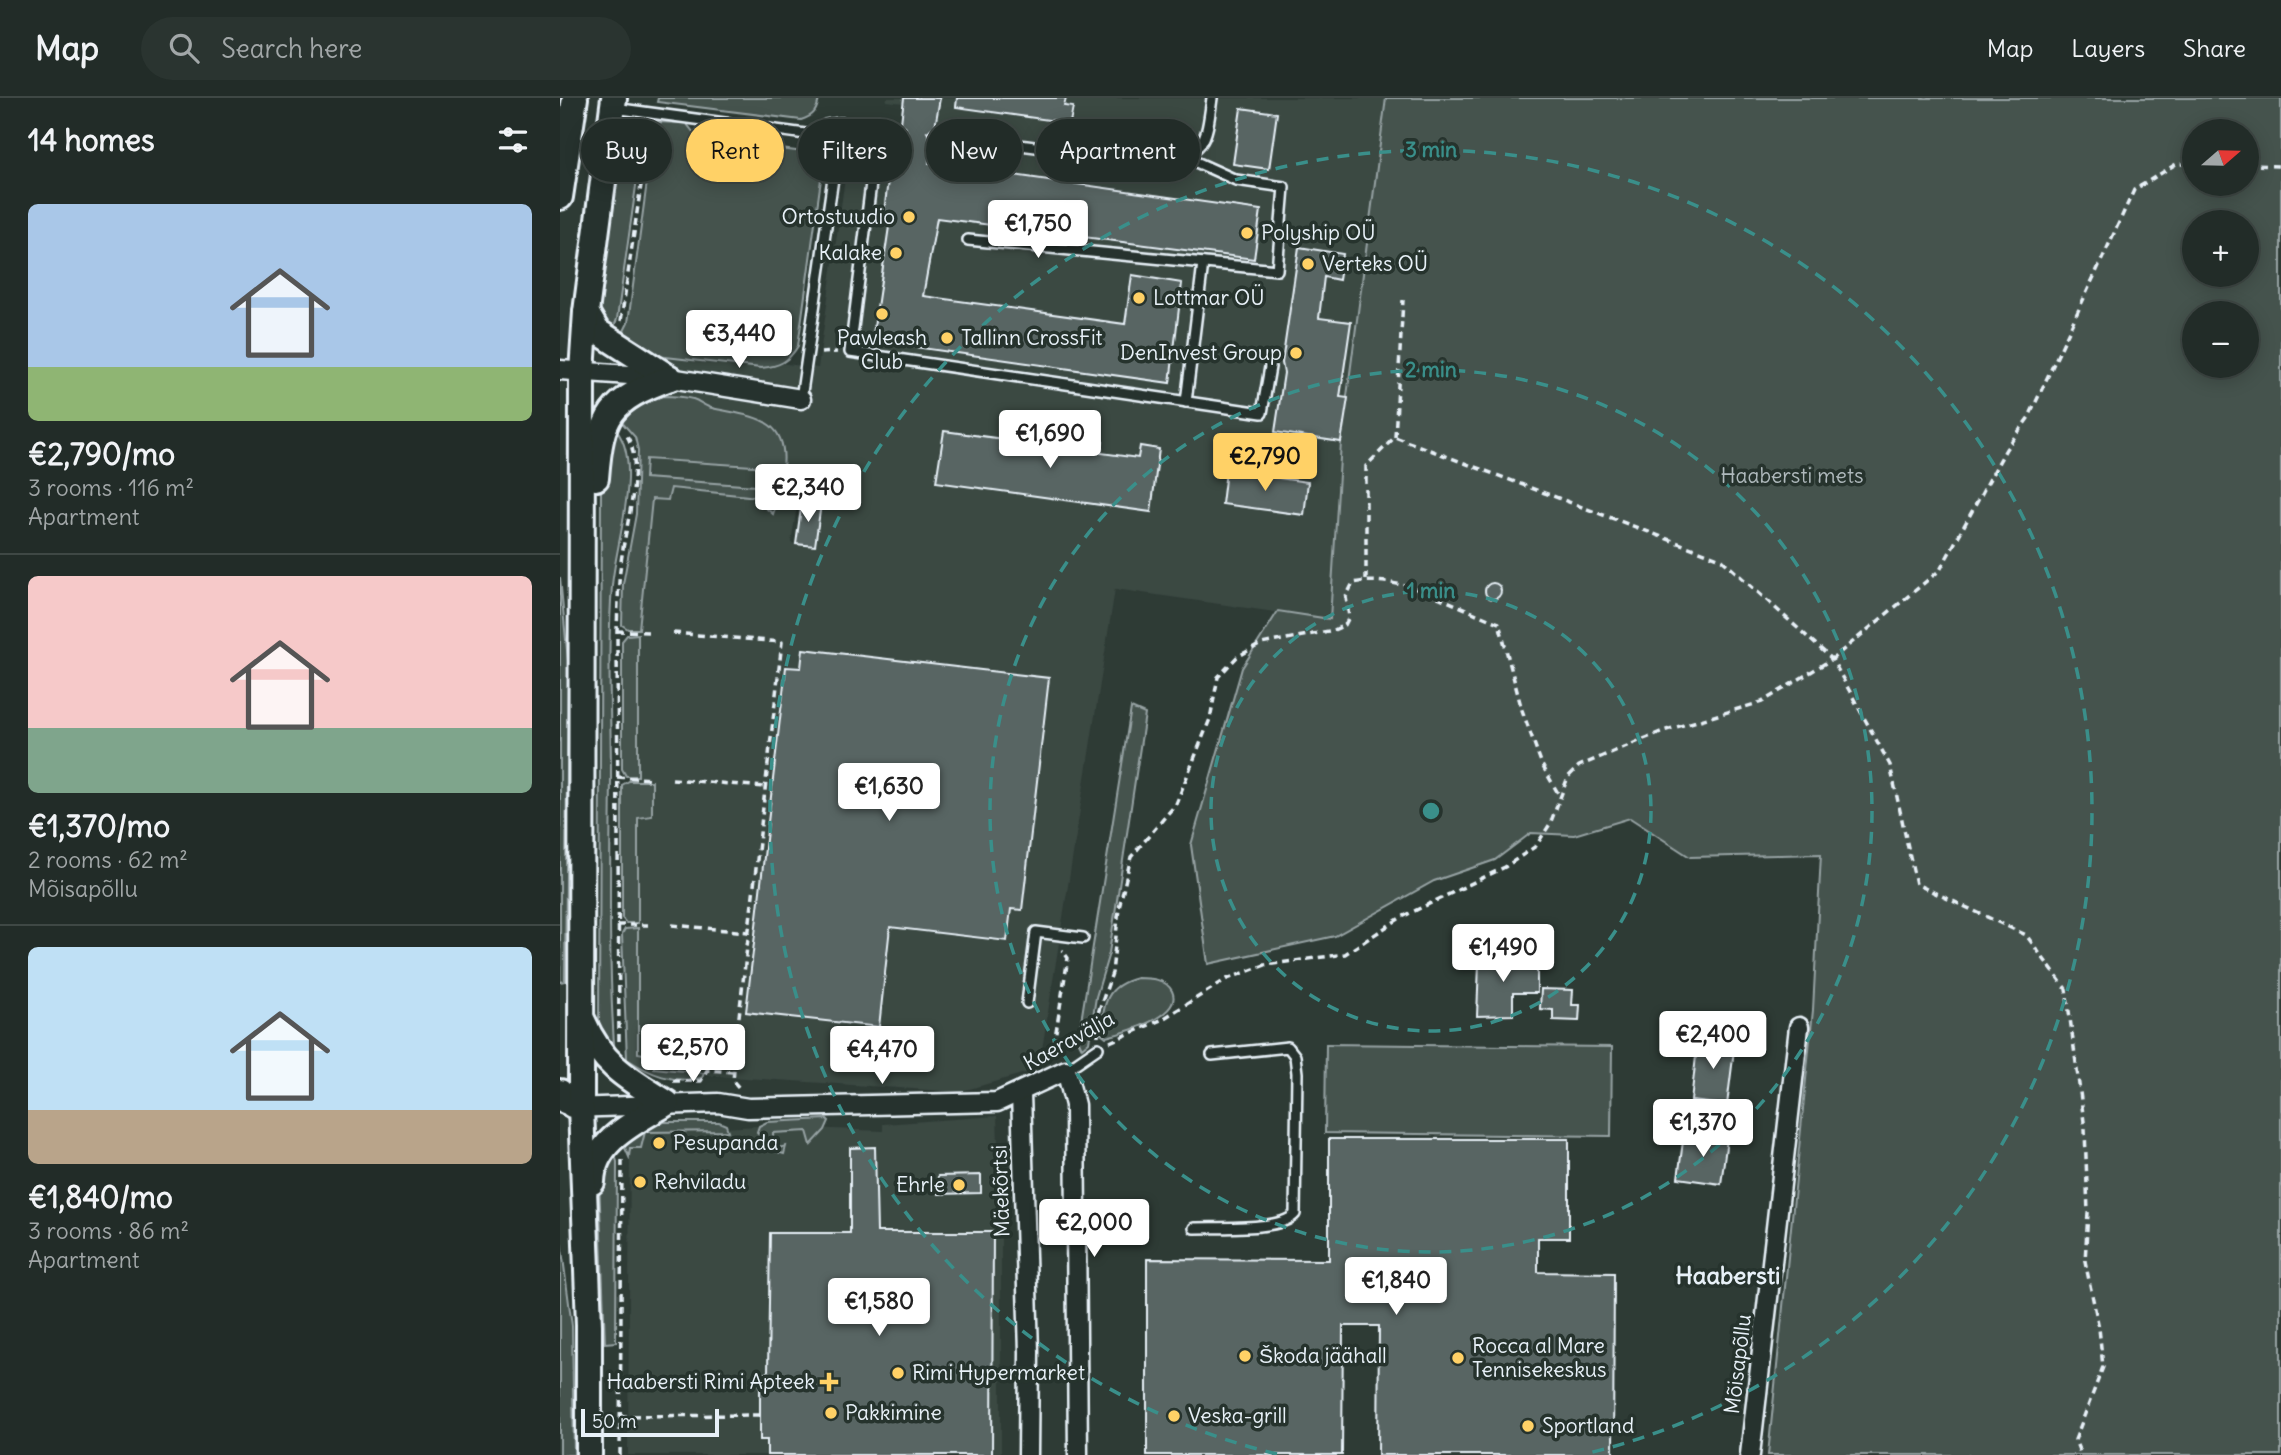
<!DOCTYPE html>
<html lang="en">
<head>
<meta charset="utf-8">
<style>
  :root { --surface:#222c28; --page:#2a3430; --text:#f1f3f6; --muted:#a2a7a8; --line:#3f4845; --accent:#ffd166 }
  body { margin:0; font-family:Delius,sans-serif; background:var(--page); color:var(--text); height:100vh; display:flex; flex-direction:column; font-size:26px; white-space:nowrap }
  * { box-sizing:border-box; margin:0 }
  p { font-size:23px; color:var(--muted) }
  .icon { flex:none; width:38px; height:38px; fill:none; stroke:currentColor; stroke-width:2; stroke-linecap:round; stroke-linejoin:round }
  .map { position:relative; flex:1; overflow:hidden }
  .details { display:flex; flex-direction:column; background:var(--surface); width:560px }
  .details>* { flex:none }
  .banner { position:absolute; left:21px; top:21px; width:665px; height:63px; display:flex; gap:14px }
  .needle { width:46px; rotate:70deg }
  .tools { position:absolute; left:1622px; top:21px; display:grid; gap:14px }
  .tools a { display:grid; place-items:center; width:77px; height:77px; border-radius:50%; background:var(--surface); box-shadow:0 4px 18px #0003,0 0 0 2px var(--line); font-size:35px }
  .scale { position:absolute; left:21px; bottom:18px; width:138px; box-sizing:border-box; padding-left:7px; border:4px solid #e8f1f8; border-top:0; font-size:19px; line-height:24px; white-space:nowrap; color:#e8f1f8; -webkit-text-stroke:5px #26332d; paint-order:stroke }
  .price { position:absolute; translate:-50% -60px; padding:0 16px; border-radius:7px; background:#fff; color:#222; font-size:23px; line-height:46px; filter:drop-shadow(0 2px 4px #0008) }
  .price::after { content:''; position:absolute; left:50%; top:42px; width:21px; height:16px; margin-left:-10px; background:inherit; clip-path:polygon(0 0,100% 0,50% 100%) }
  .price.current { background:var(--accent); color:#111 }
  ul { padding:0; list-style:none }
  li { display:grid; align-content:center; gap:14px; height:371px; padding:0 28px }
  li+li { border-top:2px solid var(--line) }
  li span { display:grid; place-items:center; height:217px; border-radius:10px; color:#555 }
  li>.icon { margin-inline-start:auto }
  span .icon { width:126px; height:126px; fill:#fffc; stroke-width:1 }
  li b { font-size:30px }
  h2 { display:flex; justify-content:space-between; align-items:center; height:84px; padding:0 28px; font-size:30px }
  .tag { padding:0 24px; border-radius:32px; background:var(--surface); box-shadow:0 4px 18px #0003,0 0 0 2px var(--line); font-size:24px; line-height:63px }
  .tag.current { background:var(--accent); color:#111 }
  header { display:flex; align-items:center; gap:42px; box-sizing:border-box; height:98px; padding:0 35px; background:var(--surface); border-bottom:2px solid var(--line) }
  header strong { font-size:33px }
  nav { display:flex; gap:38px; margin-inline-start:auto; font-size:24px }
  .search { width:490px; height:63px; background:var(--page); display:flex; align-items:center; gap:18px; box-sizing:border-box; padding:0 24px; border-radius:38px; color:var(--muted); font-size:26px }
  main { display:flex; flex:1; min-height:0 }
  .map>svg:first-child { display:block }
</style>
</head>
<body>
<header>
<strong>Map</strong>
<div class="search"><svg class="icon" aria-label="search" viewBox="0 0 24 24"><circle cx="10" cy="10" r="6"/><path d="M15 15l6 6"/></svg>Search here</div>
<nav><a>Map</a><a>Layers</a><a>Share</a></nav>
</header>
<main>
<section class="details">
<h2>14 homes<svg class="icon" aria-label="filters" viewBox="0 0 24 24"><path d="M4 7h16M4 17h16"/><circle cx="9" cy="7" r="2"/><circle cx="15" cy="17" r="2"/></svg></h2>
<ul>
<li><span style="background:linear-gradient(#a9c7e8 75%,#8fb573 0)"><svg class="icon" aria-label="home" viewBox="0 0 24 24"><path d="M3 11l9-7 9 7M6 9v11h12V9"/></svg></span><div><b>€2,790/mo</b><p>3 rooms · 116 m²</p><p>Apartment</p></div></li>
<li><span style="background:linear-gradient(#f6c9c9 70%,#7fa58c 0)"><svg class="icon" aria-label="home" viewBox="0 0 24 24"><path d="M3 11l9-7 9 7M6 9v11h12V9"/></svg></span><div><b>€1,370/mo</b><p>2 rooms · 62 m²</p><p>Mõisapõllu</p></div></li>
<li><span style="background:linear-gradient(#bfe0f5 75%,#b9a48a 0)"><svg class="icon" aria-label="home" viewBox="0 0 24 24"><path d="M3 11l9-7 9 7M6 9v11h12V9"/></svg></span><div><b>€1,840/mo</b><p>3 rooms · 86 m²</p><p>Apartment</p></div></li>
</ul>
</section>
<div class="map">
<svg width="1721" height="1357" viewBox="0 0 1721 1357">
  <rect width="100%" height="100%" fill="#2e3b35"/>
  <filter id="ink" filterUnits="userSpaceOnUse"><feTurbulence type="fractalNoise" baseFrequency=".0143" numOctaves="2"/><feDisplacementMap in="SourceGraphic" scale="14" xChannelSelector="R" yChannelSelector="G"/><feConvolveMatrix kernelMatrix="1 2 1 2 8 2 1 2 1" color-interpolation-filters="sRGB"/></filter>
  <g filter="url(#ink)">
    <g fill="#3b4843" fill-rule="evenodd">
      <path d="M327,0h499l-45,344 -11,178 -215,-31 -76,480 -80,23 -305,-20 -22,-16 -1,-441 16,-130 1,-139 170,22 28,-197 8,1 7,-20 35,5 8,-54 -18,-2zM239,396l24,4 -7,48 -25,-3z"/>
      <path d="M437,1018l4,106v233h-373l2,-307 15,-16 114,-6 124,5v-7z"/>
    </g>
    <g fill="#45524e" stroke="#96a2a3" stroke-width="2" fill-rule="evenodd">
      <path d="M98,0h161c-2,13 -5,18 -18,22l-144,-18z"/>
      <path d="M826,0h895v1357h-513l45,-445 8,-156 -131,3 -60,-39 -56,17 -43,-2 -36,27 -61,21 -99,55 -127,28 -17,-119 51,-177 36,-57 52,8 11,-177zM1634,33h53v53h-53zM1634,124h53v53h-53zM1634,215h53v53h-53z"/>
      <path d="M95,24l31,1 12,15 113,15 11,19 -24,174c-10,16 -18,20 -37,22l-104,-12 -37,-17 8,-16z"/>
      <path d="M85,25l-28,196 -5,13 -13,-16 23,-176 8,-12z"/>
      <path d="M101,298c10,0 22,0 32,3 7,2 12,8 19,9 39,9 77,8 71,60l-137,-9 -1,19 111,8 15,4 8,6 -6,18 -7,-6 1,-10 -96,-10 -3,12 -16,-1 -13,130h-11l-6,-4 1,-41 13,-70 2,-64 -3,-13 -18,-20 29,-18z"/>
      <path d="M53,329c33,30 2,118 -1,159 -5,63 -1,128 -1,191 -1,94 -3,188 4,281l-16,-31 2,-534 1,-22z"/>
      <path d="M0,479l8,84 -3,320 -5,1z"/>
      <path d="M78,536v142h-12l-4,-7v-128l5,-6z"/>
      <path d="M571,610l14,6 -36,239 -13,44 -7,45 -7,6 -4,-8z"/>
      <path d="M69,683h23v35l-14,2v105h-12l-4,-5v-133z"/>
      <path d="M78,830v125l16,3v12l50,5 -2,5c-29,6 -52,-4 -75,-19l-5,-125 3,-5z"/>
      <path d="M577,880c12,0 28,0 35,13 12,25 -49,42 -66,46l-5,-4c3,-30 4,-47 36,-55z"/>
      <path d="M766,946l286,3 -1,89 -286,-3z"/>
      <path d="M267,1021l2,2 -4,9 -14,15 -4,-14 -34,2 1,16 12,-3 -2,8 -17,-5 -10,-17 2,-6 8,-4z"/>
      <path d="M103,1024h56l7,3 2,6 -83,1 -4,16h-11l-1,9 -8,-18z"/>
      <path d="M53,1050l4,14 -1,180 -11,1 -6,-164z"/>
      <path d="M0,1137l12,91 2,129h-14z"/>
    </g>
    <g fill="#596563" stroke="#e8f1f8" stroke-width="2">
      <path d="M344,0h36l-5,29 -8,5 6,9 -4,22 332,47 -7,49 -317,-41 -14,78 202,28 7,-49 50,8 -12,100 -298,-42 19,-128 -7,-1 7,-55h5l3,-20 8,-6 -6,-8z"/>
      <path d="M397,0h109l-2,8 9,1 -3,16 -114,-16z"/>
      <path d="M681,10l36,5 -8,56 -36,-5z"/>
      <path d="M739,149l44,7 -4,26 -15,-3 -5,41 32,4 -11,75 8,1 -7,44 -66,-10 9,-59 -2,-10z"/>
      <path d="M384,333l134,18 2,-11 23,4 -2,11 37,5 2,-12 19,3 -8,63 -215,-30z"/>
      <path d="M666,373l82,11 -4,33 -82,-11z"/>
      <path d="M242,403l19,3 -6,42 -19,-2z"/>
      <circle cx="933" cy="493" r="8"/>
      <path d="M243,551l246,29 -27,232 -11,-1 -4,32 -117,-14 -11,100 -133,-15 40,-345 15,1z"/>
      <path d="M940,850l2,9h16v9l19,1v26h-24v22l-36,1 2,-53h9v-4z"/>
      <path d="M981,891l32,1 -1,15h8l-1,16 -26,-1v-10l-13,-1z"/>
      <path d="M1138,940l37,4 -8,63 -36,-4z"/>
      <path d="M1124,1036l43,5 -6,45 -43,-6z"/>
      <path d="M769,1041h240v99h-31v34l76,1 -1,182h-235l1,-129h-36l-1,129h-195v-196l182,1z"/>
      <path d="M315,1049l2,85h116l-1,223h-225v-15h-7v-66l8,-1 2,-140h80v-85z"/>
      <path d="M421,1077v18l-43,1v-18z"/>
    </g>
    <g fill="none" stroke-linecap="round" stroke-linejoin="round">
      <defs>
        <g id="lane">
          <path d="M54,10l199,27 13,-10 15,-2 59,7"/>
          <path d="M318,29l-28,225 412,61 8,-46"/>
          <path d="M374,36l225,29c47,-12 47,-19 53,-65"/>
          <path d="M408,142l309,30 7,-83 -48,-7 -51,-23"/>
          <path d="M241,301l40,-276"/>
          <path d="M626,304l17,-139"/>
          <path d="M467,905l9,-71 47,6"/>
          <path d="M506,972l32,-22"/>
          <path d="M634,1130c23,-1 87,3 101,-14l2,-141 -2,-17 -7,-9 -76,8"/>
        </g>
        <g id="street">
          <path d="M0,272l110,8 131,21"/>
          <path d="M461,995l8,259 -1,103"/>
          <path d="M11,1010l147,-5 30,5 249,-6 69,-32 9,35 3,350"/>
          <path d="M1190,1357l49,-428"/>
        </g>
        <g id="secondary">
          <path d="M0,99l15,-99"/>
          <path d="M26,214l11,19 73,47"/>
          <path d="M36,380c5,-64 14,-78 74,-100"/>
          <path d="M23,923c19,44 45,58 84,82 -31,19 -74,37 -75,79"/>
          <path d="M0,994l5,9 16,6"/>
          <path d="M29,1357v-130l-8,-218 1,-735 4,-60 28,-214"/>
        </g>
      </defs>
      <use href="#lane" stroke="#e8f1f8" stroke-width="14"/>
      <use href="#street" stroke="#e8f1f8" stroke-width="23"/>
      <use href="#secondary" stroke="#e8f1f8" stroke-width="30"/>
      <g stroke="#e8f1f8" stroke-width="3.5" stroke-dasharray="7 5" stroke-linecap="butt">
        <path d="M1687,67l34,1"/>
        <path d="M61,223l29,-197"/>
        <path d="M261,255l16,-1"/>
        <path d="M835,339l8,-137"/>
        <path d="M806,482v-114l29,-29 326,122 111,100 58,106 26,119 110,51 40,54 19,140 3,84 -3,48 14,67 4,39 -28,73 6,15"/>
        <path d="M57,533l35,1"/>
        <path d="M113,535l109,9 -45,392 -4,47 7,8"/>
        <path d="M57,679l35,2"/>
        <path d="M112,681l93,8"/>
        <path d="M57,827h35"/>
        <path d="M112,827l76,7"/>
        <path d="M538,938v-23l14,-40 7,-65 12,-51 45,-53 34,-85 8,-42 19,-20 24,-13 73,-14 11,-5 4,-8 -3,-20 7,-14c49,-10 100,23 146,40l23,87 20,55 17,30"/>
        <path d="M59,943l-2,-410c1,-25 1,-51 5,-76 4,-31 24,-95 3,-122"/>
        <path d="M550,944l51,-22 66,-41 38,-14 80,-11 55,-36 105,-51 31,-21 14,-22 18,-47 11,-11 84,-35 99,-29 70,-43 108,-89 66,-121 23,-32 105,-227 42,-26h18"/>
        <path d="M492,958l16,-98 -6,-8"/>
        <path d="M113,983h28l6,-11 27,2"/>
        <path d="M60,1318l140,-1"/>
        <path d="M60,1357l2,-295"/>
      </g>
      <use href="#lane" stroke="#26332d" stroke-width="9"/>
      <use href="#street" stroke="#26332d" stroke-width="18"/>
      <use href="#secondary" stroke="#26332d" stroke-width="24"/>
    </g>
  </g>
  <g fill="none" stroke="#3a8f8a" stroke-width="3.5" stroke-dasharray="12 9">
    <circle cx="871" cy="713" r="220"/>
    <circle cx="871" cy="713" r="441"/>
    <path d="M717 1356A661 661 0 1 1 1025 1356"/>
  </g>
  <g fill="#ffd166" stroke="#26332d" stroke-width="2.5">
    <circle cx="349" cy="119" r="7"/>
    <circle cx="687" cy="135" r="7"/>
    <circle cx="336" cy="155" r="7"/>
    <circle cx="748" cy="166" r="7"/>
    <circle cx="579" cy="200" r="7"/>
    <circle cx="322" cy="216" r="7"/>
    <circle cx="387" cy="240" r="7"/>
    <circle cx="736" cy="255" r="7"/>
    <circle cx="99" cy="1045" r="7"/>
    <circle cx="80" cy="1084" r="7"/>
    <circle cx="399" cy="1087" r="7"/>
    <circle cx="685" cy="1258" r="7"/>
    <circle cx="898" cy="1260" r="7"/>
    <circle cx="338" cy="1275" r="7"/>
    <path d="M265.5 1273.5h7v7h7v7h-7v7h-7v-7h-7v-7h7z"/>
    <circle cx="271" cy="1315" r="7"/>
    <circle cx="614" cy="1318" r="7"/>
    <circle cx="968" cy="1328" r="7"/>
  </g>
  <g text-anchor="middle" stroke-width="7" stroke-linejoin="round" paint-order="stroke">
    <g font-size="21" fill="#e8f1f8" stroke="#26332d" text-anchor="start">
      <text x="335" y="126" text-anchor="end">Ortostuudio</text>
      <text x="701" y="142">Polyship OÜ</text>
      <text x="322" y="162" text-anchor="end">Kalake</text>
      <text x="762" y="173">Verteks OÜ</text>
      <text x="593" y="207">Lottmar OÜ</text>
      <text x="322" y="247" text-anchor="middle">Pawleash<tspan x="322" dy="24">Club</tspan></text>
      <text x="401" y="247">Tallinn CrossFit</text>
      <text x="722" y="262" text-anchor="end">DenInvest Group</text>
      <text x="113" y="1052">Pesupanda</text>
      <text x="94" y="1091">Rehviladu</text>
      <text x="385" y="1094" text-anchor="end">Ehrle</text>
      <text x="912" y="1255">Rocca al Mare<tspan x="912" dy="24">Tennisekeskus</tspan></text>
      <text x="699" y="1265">Škoda jäähall</text>
      <text x="352" y="1282">Rimi Hypermarket</text>
      <text x="255" y="1291" text-anchor="end">Haabersti Rimi Apteek</text>
      <text x="285" y="1322">Pakkimine</text>
      <text x="628" y="1325">Veska-grill</text>
      <text x="982" y="1335">Sportland</text>
    </g>
    <g font-size="21" fill="#afb9bc" stroke="#26332d">
      <text x="1232" y="385">Haabersti mets</text>
    </g>
    <g font-size="21" fill="#e8f1f8" stroke="#26332d">
      <text transform="translate(509 943) rotate(-29)" y="7">Kaeravälja</text>
      <text transform="translate(441 1093) rotate(-92)" y="7">Mäekõrtsi</text>
      <text transform="translate(1178 1266) rotate(-83)" y="7">Mõisapõllu</text>
    </g>
    <g font-size="24" font-weight="bold" fill="#e8f1f8" stroke="#26332d">
      <text x="1168" y="1186">Haabersti</text>
    </g>
  </g>
  <circle cx="871" cy="713" r="10" fill="#3a8f8a" stroke="#26332d" stroke-width="3.5"/>
  <g font-size="21" text-anchor="middle" font-weight="bold" fill="#3a8f8a" stroke="#26332d" stroke-width="7" stroke-linejoin="round" paint-order="stroke">
    <text x="871" y="59">3 min</text>
    <text x="871" y="279">2 min</text>
    <text x="871" y="500">1 min</text>
  </g>
</svg>
<div class="tools">
<a><svg class="needle" viewBox="-14 -14 28 28"><path d="M0-13l5 13h-10z" fill="#e53935"/><path d="M0 13l5-13h-10z" fill="#a2a7a8"/></svg></a>
<a>+</a>
<a>−</a>
</div>
<div class="scale">50 m</div>
<b class="price" style="left:478px;top:162px">€1,750</b>
<b class="price" style="left:179px;top:272px">€3,440</b>
<b class="price" style="left:490px;top:372px">€1,690</b>
<b class="price current" style="left:705px;top:395px">€2,790</b>
<b class="price" style="left:248px;top:426px">€2,340</b>
<b class="price" style="left:329px;top:725px">€1,630</b>
<b class="price" style="left:943px;top:886px">€1,490</b>
<b class="price" style="left:1153px;top:973px">€2,400</b>
<b class="price" style="left:133px;top:986px">€2,570</b>
<b class="price" style="left:322px;top:988px">€4,470</b>
<b class="price" style="left:1143px;top:1061px">€1,370</b>
<b class="price" style="left:534px;top:1161px">€2,000</b>
<b class="price" style="left:836px;top:1219px">€1,840</b>
<b class="price" style="left:319px;top:1240px">€1,580</b>
<div class="banner">
<a class="tag">Buy</a>
<a class="tag current">Rent</a>
<a class="tag">Filters</a>
<a class="tag">New</a>
<a class="tag">Apartment</a>
</div>
</div>
</main>
</body>
</html>
